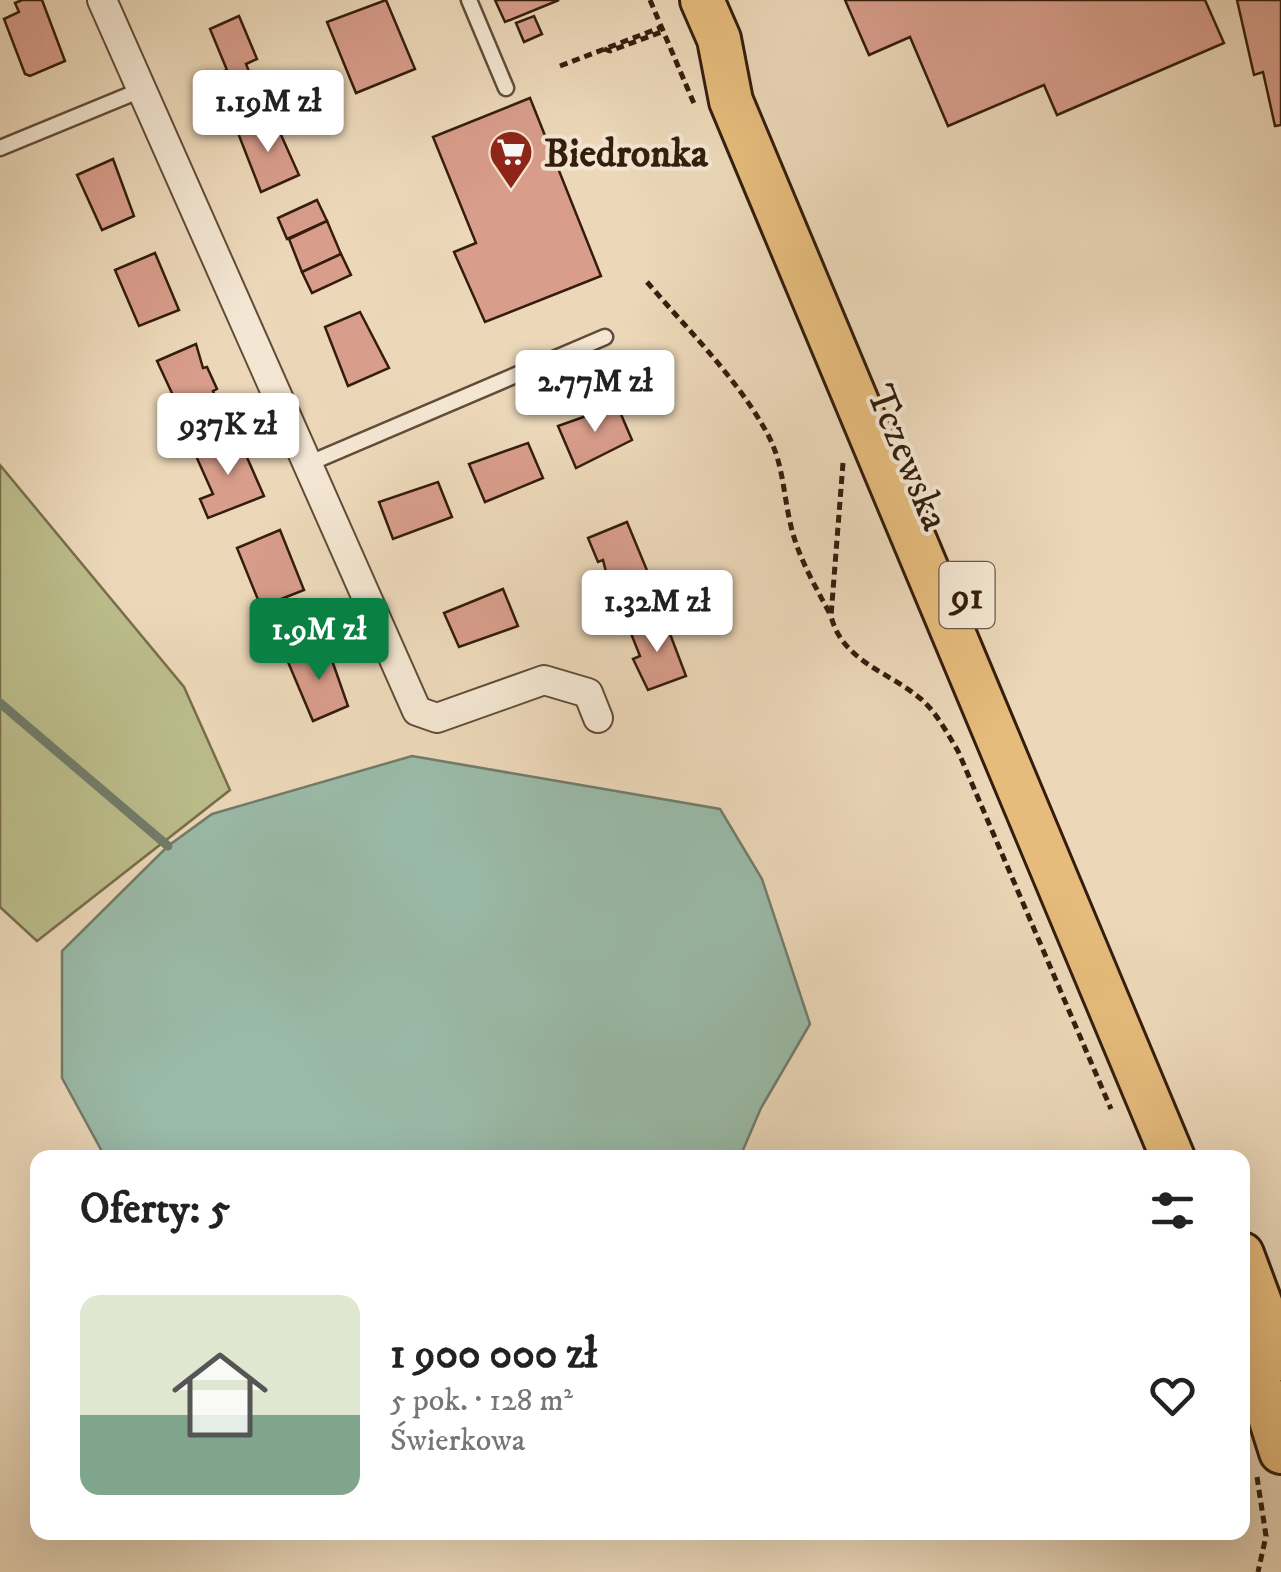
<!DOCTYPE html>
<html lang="pl">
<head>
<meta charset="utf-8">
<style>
  :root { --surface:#fff; --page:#f2f2f2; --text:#222; --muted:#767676; --line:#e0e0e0; --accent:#0b8043 }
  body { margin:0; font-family:"IM FELL DW Pica",serif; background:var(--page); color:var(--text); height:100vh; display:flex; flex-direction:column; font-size:38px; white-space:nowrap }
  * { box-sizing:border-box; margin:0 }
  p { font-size:32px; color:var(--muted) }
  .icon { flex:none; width:55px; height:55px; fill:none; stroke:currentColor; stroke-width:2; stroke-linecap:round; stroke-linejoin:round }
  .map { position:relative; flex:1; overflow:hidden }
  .details { position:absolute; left:30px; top:1150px; width:1220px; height:390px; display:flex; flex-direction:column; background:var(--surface); border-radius:20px; box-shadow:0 10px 40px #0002 }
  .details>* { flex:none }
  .price { position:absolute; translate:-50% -85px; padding:0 22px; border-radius:10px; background:#fff; color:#222; font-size:32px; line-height:65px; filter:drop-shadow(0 2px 5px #0008) }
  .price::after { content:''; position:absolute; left:50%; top:60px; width:30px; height:22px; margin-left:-15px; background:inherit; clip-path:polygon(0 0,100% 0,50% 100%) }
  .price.active { background:var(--accent); color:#fff }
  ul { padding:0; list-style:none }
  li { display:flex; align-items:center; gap:30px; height:250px; padding:0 50px }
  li+li { border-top:2px solid var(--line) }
  li span { display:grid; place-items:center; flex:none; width:280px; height:200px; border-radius:20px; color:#555 }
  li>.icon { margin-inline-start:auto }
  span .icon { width:120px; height:120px; fill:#fffc; stroke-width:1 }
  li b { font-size:42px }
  h2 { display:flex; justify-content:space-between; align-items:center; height:120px; padding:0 50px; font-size:42px }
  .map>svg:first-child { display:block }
</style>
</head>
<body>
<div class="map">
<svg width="1281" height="1572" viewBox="0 0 1281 1572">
  <rect width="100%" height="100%" fill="#ecd8b9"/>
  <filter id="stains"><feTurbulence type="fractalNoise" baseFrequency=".002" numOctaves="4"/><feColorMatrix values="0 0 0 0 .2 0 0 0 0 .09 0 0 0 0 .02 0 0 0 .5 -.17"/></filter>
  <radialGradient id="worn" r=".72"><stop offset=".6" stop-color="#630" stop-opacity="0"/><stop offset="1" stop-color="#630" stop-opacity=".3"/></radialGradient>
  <path fill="#bcbe8c" stroke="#786e4c" stroke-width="2.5" d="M0,465l184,222 46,103 -193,151 -37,-34z"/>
  <path fill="#9abba9" stroke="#717c6b" stroke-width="2.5" d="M412,756l308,53 42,70 48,145 -49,84 -21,49h-635l-43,-79v-127l106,-105 44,-32z"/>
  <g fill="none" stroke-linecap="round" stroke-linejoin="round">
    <path stroke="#717c6b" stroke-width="9" d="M0,703l168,143"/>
  </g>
  <g fill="#d89d8b" stroke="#341d0d" stroke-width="2.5">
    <path d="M22,0h20l23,61 -35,15 -5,-2 -21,-55 15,-7 -4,-9z"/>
    <path d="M386,0l29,69 -59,24 -29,-71z"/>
    <path d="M495,0h64l-54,22z"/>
    <path d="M845,0h360l19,43 -167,72 -13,-30 -96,41 -38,-89 -41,18z"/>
    <path d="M1237,0h44v125l-6,1 -12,-54 -9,3z"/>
    <path d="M239,16l18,43 -11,5 6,15 -32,14 -8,-17 15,-6 -17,-41z"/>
    <path d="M534,16l8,18 -18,8 -8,-19z"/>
    <path d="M530,98l71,178 -116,46 -31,-70 22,-9 -43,-106z"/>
    <path d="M273,117l26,58 -38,17 -23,-59z"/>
    <path d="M113,159l21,57 -32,14 -25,-55z"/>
    <path d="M317,200l10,21 -40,18 -9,-21z"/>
    <path d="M327,221l14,33 -39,18 -13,-33z"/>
    <path d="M155,253l24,57 -40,16 -24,-56z"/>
    <path d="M341,254l10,21 -39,18 -10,-21z"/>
    <path d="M360,312l29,56 -41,18 -23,-59z"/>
    <path d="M196,344l7,24 4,-1 10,22 -4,2 5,13 -34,15 -27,-58z"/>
    <path d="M617,405l15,35 -56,28 -18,-42z"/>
    <path d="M238,437l26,59 -56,22 -8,-19 13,-5 -17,-38z"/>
    <path d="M528,443l15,35 -58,24 -16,-38z"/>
    <path d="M438,482l14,35 -59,22 -14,-37z"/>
    <path d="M627,522l24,58 -39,16 -9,-36 -5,2 -10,-24z"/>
    <path d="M280,530l24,60 -43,17 -24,-59z"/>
    <path d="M503,589l15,37 -59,21 -15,-34z"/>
    <path d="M664,618l22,58 -38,14 -15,-31 7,-3 -10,-25z"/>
    <path d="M327,646l21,60 -35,15 -25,-59z"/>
  </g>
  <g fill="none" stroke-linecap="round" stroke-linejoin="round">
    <defs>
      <g id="service">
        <path d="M469,0l37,88"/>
        <path d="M0,148l141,-58"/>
        <path d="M310,463l295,-126"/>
      </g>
      <path id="minor" d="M102,0l315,711 20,7 107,-38 44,13 10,25"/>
      <g id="primary">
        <path d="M702,0l17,39 12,62 442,1057"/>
        <path d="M1242,1254l39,105"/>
        <path d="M1242,1328l39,124"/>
      </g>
    </defs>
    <use href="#service" stroke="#624c38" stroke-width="19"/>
    <use href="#minor" stroke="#624c38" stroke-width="32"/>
    <use href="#primary" stroke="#341d0d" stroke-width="48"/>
    <g stroke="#341d0d" stroke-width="5" stroke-dasharray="8 5" stroke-linecap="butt">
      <path d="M650,0l45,106"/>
      <path d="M604,49l6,2 54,-20"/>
      <path d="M560,66l102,-39"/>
      <path d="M647,282c41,48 90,96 120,151 16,29 16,58 23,89 7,33 24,62 40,92"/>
      <path d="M843,463l-12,153c11,45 58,56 90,83 16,14 26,34 37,52l153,358"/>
      <path d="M1257,1477l9,59 -8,36"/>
    </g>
    <use href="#service" stroke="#f3e6d2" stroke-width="14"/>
    <use href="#minor" stroke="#f3e6d2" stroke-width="28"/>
    <use href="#primary" stroke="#e6bc7c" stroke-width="42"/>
  </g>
  <defs>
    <symbol id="supermarket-pin" viewBox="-11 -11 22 30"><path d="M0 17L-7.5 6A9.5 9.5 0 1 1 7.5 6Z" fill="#8f2418" stroke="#f3e6d2"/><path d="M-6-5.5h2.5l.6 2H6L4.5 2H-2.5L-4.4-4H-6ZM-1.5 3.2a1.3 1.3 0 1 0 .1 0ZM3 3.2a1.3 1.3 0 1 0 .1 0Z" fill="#fff"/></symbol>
  </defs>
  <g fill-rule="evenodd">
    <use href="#supermarket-pin" x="486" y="127" width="50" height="68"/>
  </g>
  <g text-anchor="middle" stroke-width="8" stroke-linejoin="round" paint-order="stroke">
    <rect fill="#f3e6d2" stroke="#6d5948" stroke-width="2.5" x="939.5" y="562" width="55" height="66" rx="8"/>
    <g font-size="38" font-weight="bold" fill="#341d0d">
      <text x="967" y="608">91</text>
    </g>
    <g font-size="40" font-weight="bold" fill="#341d0d" stroke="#f3e6d2" text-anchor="start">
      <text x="544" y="166">Biedronka</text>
    </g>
    <g font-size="40" fill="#341d0d" stroke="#f3e6d2">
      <text transform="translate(909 457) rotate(67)" y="14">Tczewska</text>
    </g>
  </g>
  <rect width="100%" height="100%" filter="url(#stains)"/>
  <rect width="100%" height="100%" fill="url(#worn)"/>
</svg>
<b class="price" style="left:268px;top:155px">1.19M zł</b>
<b class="price" style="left:595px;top:435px">2.77M zł</b>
<b class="price" style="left:228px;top:478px">937K zł</b>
<b class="price" style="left:657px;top:655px">1.32M zł</b>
<b class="price active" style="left:319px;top:683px">1.9M zł</b>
<section class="details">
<h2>Oferty: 5<svg class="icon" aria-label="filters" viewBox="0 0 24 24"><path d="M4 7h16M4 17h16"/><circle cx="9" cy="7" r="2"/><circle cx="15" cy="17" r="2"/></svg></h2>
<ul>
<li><span style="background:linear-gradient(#dfe7d0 60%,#7fa58c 0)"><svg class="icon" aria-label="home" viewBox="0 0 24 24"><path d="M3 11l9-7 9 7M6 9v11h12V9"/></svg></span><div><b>1 900 000 zł</b><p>5 pok. · 128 m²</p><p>Świerkowa</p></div><svg class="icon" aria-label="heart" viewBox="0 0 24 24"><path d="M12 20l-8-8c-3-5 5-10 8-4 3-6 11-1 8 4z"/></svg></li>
</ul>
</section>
</div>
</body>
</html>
